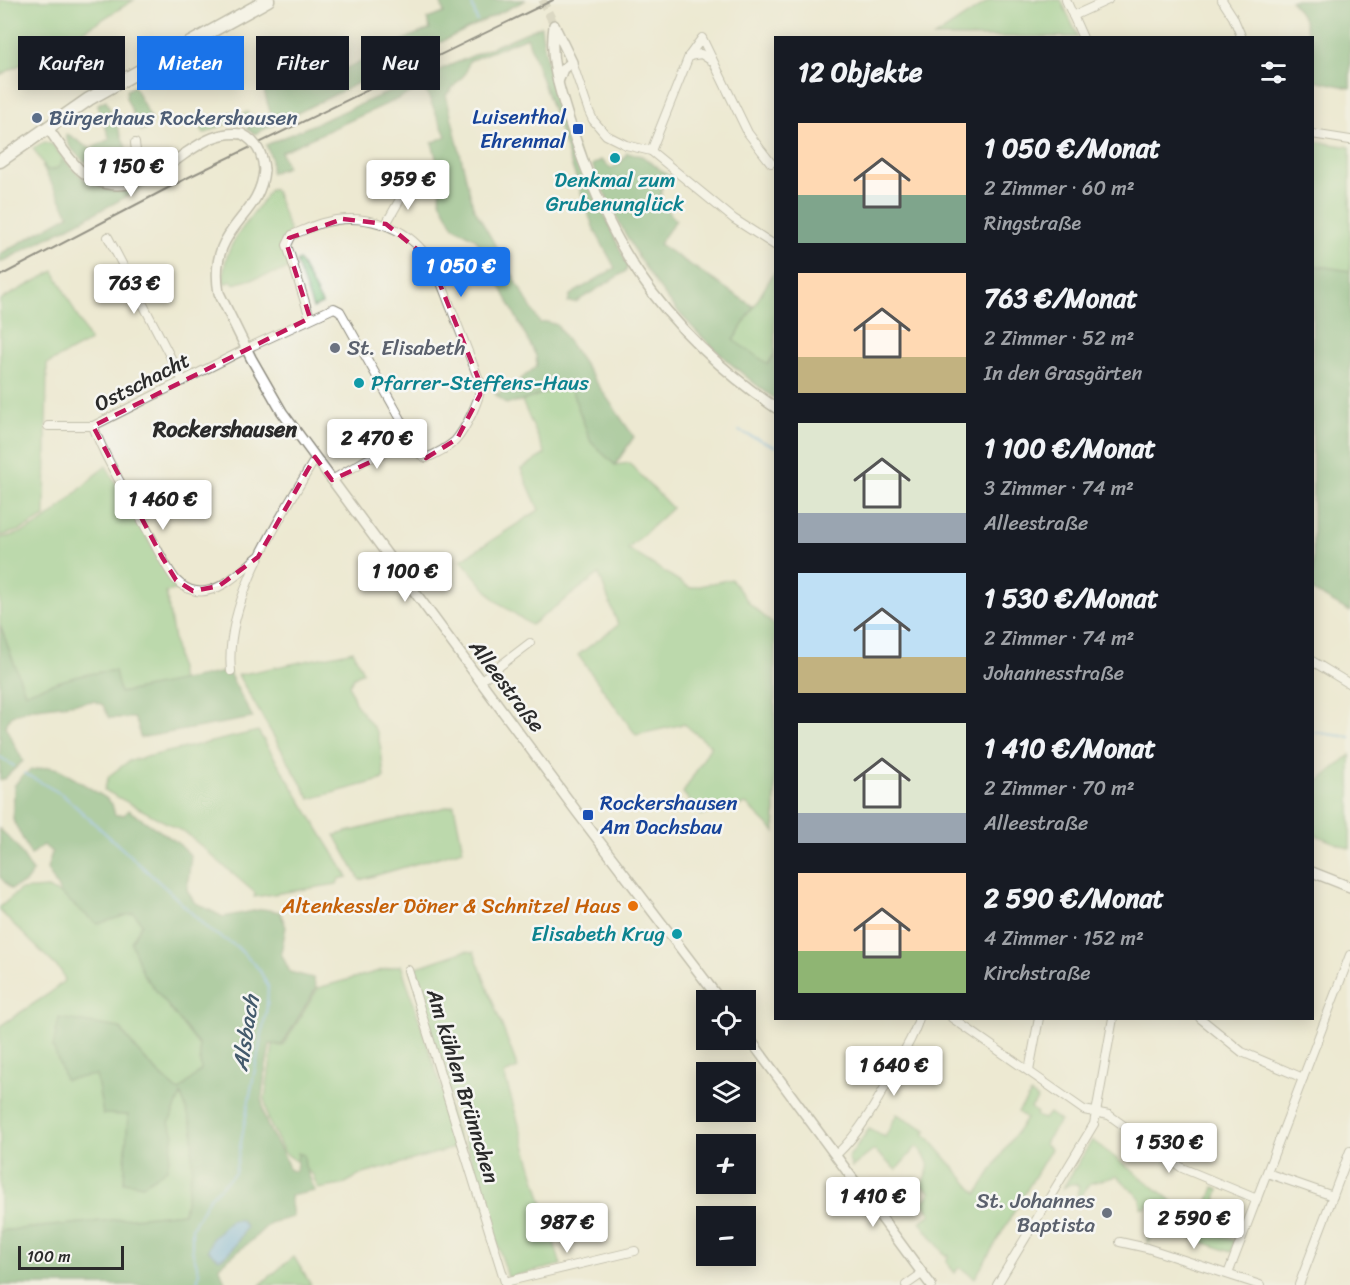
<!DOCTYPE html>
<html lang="de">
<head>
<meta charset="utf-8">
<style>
  :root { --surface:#171b24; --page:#20242c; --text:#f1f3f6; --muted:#9ea1a6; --accent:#1a73e8 }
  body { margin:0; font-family:Sriracha,sans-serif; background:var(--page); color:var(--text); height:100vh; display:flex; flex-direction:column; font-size:22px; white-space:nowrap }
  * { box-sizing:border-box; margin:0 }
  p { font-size:20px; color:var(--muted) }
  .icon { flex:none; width:33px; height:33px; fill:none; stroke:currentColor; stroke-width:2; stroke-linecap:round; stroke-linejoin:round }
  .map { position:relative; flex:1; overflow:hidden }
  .drawer { position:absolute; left:774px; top:36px; width:540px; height:984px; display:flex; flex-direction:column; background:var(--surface); border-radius:0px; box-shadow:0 3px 15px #0003 }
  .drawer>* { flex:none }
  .hud { position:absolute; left:18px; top:36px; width:570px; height:54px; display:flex; gap:12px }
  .tools { position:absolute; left:696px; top:990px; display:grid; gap:12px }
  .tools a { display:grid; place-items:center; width:60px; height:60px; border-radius:0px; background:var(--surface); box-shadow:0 3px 15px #0003; font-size:30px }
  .scale { position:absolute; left:18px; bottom:15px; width:106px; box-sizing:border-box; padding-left:6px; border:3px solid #2b2b2b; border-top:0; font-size:16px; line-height:21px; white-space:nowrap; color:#2b2b2b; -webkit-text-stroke:4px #f6f6f2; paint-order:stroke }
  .price { position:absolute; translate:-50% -51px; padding:0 14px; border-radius:6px; background:#fff; color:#222; font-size:20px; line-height:39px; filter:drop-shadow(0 2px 3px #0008) }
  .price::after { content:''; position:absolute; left:50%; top:36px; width:18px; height:14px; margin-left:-9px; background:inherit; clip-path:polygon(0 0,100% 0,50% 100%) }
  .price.selected { background:var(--accent); color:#fff }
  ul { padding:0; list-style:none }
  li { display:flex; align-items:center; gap:18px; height:150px; padding:0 24px }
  li span { display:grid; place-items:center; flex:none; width:168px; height:120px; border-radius:0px; color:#555 }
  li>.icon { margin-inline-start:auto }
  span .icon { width:72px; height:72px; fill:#fffc; stroke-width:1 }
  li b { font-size:26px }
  h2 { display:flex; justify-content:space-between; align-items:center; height:72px; padding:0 24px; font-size:26px }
  .pill { padding:0 21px; border-radius:0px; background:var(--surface); box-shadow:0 3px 15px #0003; font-size:21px; line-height:54px }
  .pill.selected { background:var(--accent); color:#fff }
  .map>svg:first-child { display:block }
</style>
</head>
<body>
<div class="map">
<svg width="1350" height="1285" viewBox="0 0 1350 1285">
  <rect width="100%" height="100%" fill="#f6f6f2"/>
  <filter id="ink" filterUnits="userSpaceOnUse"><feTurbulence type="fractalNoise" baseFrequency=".0167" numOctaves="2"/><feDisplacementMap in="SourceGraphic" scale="12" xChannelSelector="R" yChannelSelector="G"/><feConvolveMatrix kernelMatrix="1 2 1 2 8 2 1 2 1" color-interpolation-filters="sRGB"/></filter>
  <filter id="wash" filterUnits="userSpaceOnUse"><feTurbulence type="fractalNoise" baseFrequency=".008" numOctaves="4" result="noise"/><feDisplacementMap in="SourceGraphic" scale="24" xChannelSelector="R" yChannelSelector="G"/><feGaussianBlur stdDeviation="1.35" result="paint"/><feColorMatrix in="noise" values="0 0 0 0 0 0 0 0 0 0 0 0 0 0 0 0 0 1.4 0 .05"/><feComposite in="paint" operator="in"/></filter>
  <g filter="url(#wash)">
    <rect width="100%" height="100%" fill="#ede9d2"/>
    <g fill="#82c57f" stroke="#567855" stroke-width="1.5">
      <path d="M0,0h134l-67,41 -67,34z"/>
      <path d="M990,0h71l17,37h-144z"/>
      <path d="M232,112l3,4 13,-4 6,11 -6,4 -4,-6 -7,-2 -6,2 -27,13 -3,-5z"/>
      <path d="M1312,141l38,6v124l-37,-6z"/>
      <path d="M45,142l8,3 10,13c-1,8 -7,13 -16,12l-14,-22z"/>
      <path d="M270,189l5,1 15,42c-14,10 -5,22 0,37l-57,15 -1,-3 -8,3c-4,-41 28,-63 46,-95z"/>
      <path d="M299,260l23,44 -9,4 -17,-46z"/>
      <path d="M54,271l36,70 -43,23 -2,153 -24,13 -21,6v-236z"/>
      <path d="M775,271v82l-7,11 -35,-23z"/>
      <path d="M569,384l22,58 24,23 14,-2 43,45 -44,41 62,39 41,-9 19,25 25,22v206l-29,-28 -45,11 -18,-22 28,-47 -27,-22 -48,11 -58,-80 40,-30 -19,-51 -68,51 -36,-25 -34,-40 78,-50 -18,-41 24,-15 -23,-53z"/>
      <path d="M106,466l59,103 14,20 -13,3 15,89 -62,12 -4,-22c-32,1 -60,12 -90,22l-25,-68v-87c49,-7 70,-44 106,-72z"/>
      <path d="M353,651l10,21 -9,5 -5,8 6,18 22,29 4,17 3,28 -3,3 -71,19 -72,-124z"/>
      <path d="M258,731l90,146 -9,2 -2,5 -83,13 1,-4 -69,-60 -82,-43 5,-14 20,-15z"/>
      <path d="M1350,755v94l-37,-15 -1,-50 2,1z"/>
      <path d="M454,805l9,45 -103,30 -25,-45z"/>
      <path d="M46,888l15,6 36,30 37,-11 9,11v50l56,72 2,24 -22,21c-23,-19 -42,-38 -59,-63l-23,47 6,39 25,1 -4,67 19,3 13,-9 13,-53 12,-29 12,35 -1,40 -8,44 -184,18v-205l50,-33 15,-13 -4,-9 -61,-60v-4l20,-17z"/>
      <path d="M465,951l9,1 44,116 -14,6 57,191 -53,12 -97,-308z"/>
      <path d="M401,965l60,181 -101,29 -18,10 -24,4 -5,-14 -29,-23 -16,-32 -3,-21 8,-54 10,1 35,-58z"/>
      <path d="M1031,1094l7,5 -7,9 6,5 -1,3 8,3 5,-6 11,8 -16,23 7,5 -76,129 -16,-11 -4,6 -9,-11 3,-6 -1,-1 -2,1 -26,-34 11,-8 -8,-11 8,-11 -10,-7c11,-19 10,-22 -4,-39l-21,24 -22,-20 -22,17 -4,-9 21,-29 16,8 12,-23 26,14 4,3 -3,2 53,61 28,-45 21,-30 -8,-7z"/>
      <path d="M1092,1140l84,64 9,3 -7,21 -12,-4 -4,4h-3l-3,5h-3l-4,9 -2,-1 5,-14 -4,-3 6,-7 5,5 5,-7 -13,-12 -5,5h-5l-1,-10 -23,-22 -26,7 -12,14 -2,-4 2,-6 -3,-3h-6l-7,4z"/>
      <path d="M1214,1187l5,2 -3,11 13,5 -11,29 17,7 -4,11 -53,-19 10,-30 18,6z"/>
      <path d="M294,1257l17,28h-51l33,-28z"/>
    </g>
    <g fill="#69aa6e" stroke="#4a6a4c" stroke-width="1.5">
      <path d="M440,0h86l-271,134 -8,-5 7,-6 3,4 15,-8 -8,-28 50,-26 8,15 92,-45 16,-6 -3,-10 17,-6z"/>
      <path d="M1291,0h59v88l-36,-8 -2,-42 -4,-1 -3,-16z"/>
      <path d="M541,26c11,83 50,158 84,234l3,7 -3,5 -49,30h-8l2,-7 45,-27 -22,-41 -66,-190 -58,24 -3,12 -20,22 27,111 67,117 8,-1 9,3 77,112 -19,28 -24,-23 -22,-58 -47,17 -16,3 -11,-10 23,-7 3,-8 16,-13 -1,-10 -60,-117 -22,-12 -14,-26 1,-25 -9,-33 14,-7 -22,-49 -143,65 6,15 -16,6v-15l-5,-13z"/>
      <path d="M134,86l18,35 -6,9 -5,1 -15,-33 1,-8z"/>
      <path d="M106,100l20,47 -2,4 -26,14 11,8h18l4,5c-17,1 -30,-3 -44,-12l10,-4 -2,-4 -11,4c-8,-9 -18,-16 -18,-28 8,1 13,11 25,14l19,-9 -12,-30v-5z"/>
      <path d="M627,153l15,3 28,21 -9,12v15l15,16 -17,24 95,63 -21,33 35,24 7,-11v46c-50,-37 -99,-81 -132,-135 -20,-31 -36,-65 -51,-99l9,-5 10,8 8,-3z"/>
      <path d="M63,158c24,30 47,37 84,28l-147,77v-9l69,-39 -27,-49 2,-1 3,5c9,1 15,-4 16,-12z"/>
      <path d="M1312,265l38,6v341l-37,-21z"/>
      <path d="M0,625l25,68c30,-10 58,-21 90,-22l5,22 108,-22 25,47 -113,20 -2,-12 -4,-8h-25l-6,-13 -9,-4 -65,8 -17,6 -7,11 18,35 -19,18 -4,1z"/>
      <path d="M49,767l10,2 47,29 6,6 3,11h9l4,-5 49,32 14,14 -4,34 7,12 29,15 40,-8 17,3 6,15 -5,26 9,19 23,6 3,10 -34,57 -12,-1c-3,23 -12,51 -5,75 5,18 20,31 24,51l7,1 2,-18 6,2 1,11 10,25 -25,5 3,21 -23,6 -20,19 -31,24 7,19h-226v-54l184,-18 8,-44 1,-40 -12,-35 -12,29 5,11 -7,35 -24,16 -19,-3 4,-67 -25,-1 -7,-39 -31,5 -12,-33 6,-29 61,10c17,25 35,44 59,63l22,-21 -2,-25 -56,-71 -12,-32 11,-18 -8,-11 -37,11 -36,-30 -14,-25 5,-17 -9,-7 -12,10 -18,-35 1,-34 7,-9 10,-7z"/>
      <path d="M0,829l16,16 17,27 -8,11 -14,6 -11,-12z"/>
    </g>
    <path fill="#70b1e4" stroke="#4e6e88" stroke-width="1.5" d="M231,1220h10l5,7c-7,12 -14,26 -27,32l-11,-9 4,-11z"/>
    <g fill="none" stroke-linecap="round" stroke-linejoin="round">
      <g stroke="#70b1e4" stroke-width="2">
        <path d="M471,0l6,21"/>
        <path d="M739,431l37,16"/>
        <path d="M1312,732l38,5"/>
        <path d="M0,757l14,9"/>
        <path d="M24,773l39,22 107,97 40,39 26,15 23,23 9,17 -1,21 -32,166 -26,25 -17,30v22l7,22 -2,13"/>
      </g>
    </g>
  </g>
  <g filter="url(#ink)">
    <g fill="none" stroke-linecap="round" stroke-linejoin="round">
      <path stroke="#c6c3b1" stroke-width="9" stroke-dasharray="9 4.5" stroke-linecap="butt" d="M542,0l10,20"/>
      <defs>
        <g id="minor">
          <path d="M1066,0l17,38"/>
          <path d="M1222,0l11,17 9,21"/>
          <path d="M1073,16l35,-16"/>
          <path d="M689,56l12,-2 11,7"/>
          <path d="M572,62l16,47 5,11 13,15 20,10 25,6 83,68 42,27"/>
          <path d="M1312,134l38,6"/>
          <path d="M135,143l1,8 13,27"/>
          <path d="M651,151l38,-95 13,-18 46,95 23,30"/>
          <path d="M386,224l22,-39"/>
          <path d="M108,237l75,144"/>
          <path d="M48,426h45l161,-81 80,-37 6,3 81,144 5,3c10,-4 21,-10 29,-17 10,-11 25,-41 26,-56 -10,-26 -20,-51 -30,-77 -7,-17 -12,-35 -23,-50 -23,-34 -68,-46 -106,-35 -10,3 -20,8 -30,12l-5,10 23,73"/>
          <path d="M93,426c14,37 35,69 53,102 10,17 18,37 30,52 5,5 13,10 20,11 23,4 46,-21 62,-34"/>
          <path d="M332,480l34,-20 47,-18"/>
          <path d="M1312,661l38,23"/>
          <path d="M231,671c-7,-69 47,-149 81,-207l5,-4"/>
          <path d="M480,681l50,-38"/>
          <path d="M408,970l98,315"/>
          <path d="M952,1018l132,92 25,5 73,53 75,31"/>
          <path d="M1200,1018l42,34 61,26"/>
          <path d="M1029,1071l10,-53"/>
          <path d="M836,1155c28,-26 45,-61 63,-94 7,-14 16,-27 20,-43"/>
          <path d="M1267,1173l66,23"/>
          <path d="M1120,1242l27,6 113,37"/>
          <path d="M1228,1274l122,-319"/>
          <path d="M505,1282l130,-31"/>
          <path d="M906,1285l17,-12"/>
          <path d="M997,1285l97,-161 19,-106"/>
          <path d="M1299,1285l51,-134"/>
        </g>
        <g id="tertiary">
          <path d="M554,25l18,37 -9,7 -5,13"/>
          <path d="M554,26c-5,33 5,62 15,94 16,50 40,110 70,154 35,52 85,99 137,134"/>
          <path d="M47,127c10,13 19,29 31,41 37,35 75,9 108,-15 18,-12 34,-22 56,-19"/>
          <path d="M264,170c-4,51 -57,55 -45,123l32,65 31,54 295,400 143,188"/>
          <path d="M1312,872l38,15"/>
          <path d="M746,1034l185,251"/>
        </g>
        <path id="primary" d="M0,161l89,-62 179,-99"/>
      </defs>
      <use href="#minor" stroke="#8c8a7e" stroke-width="10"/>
      <use href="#tertiary" stroke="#8c8a7e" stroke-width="12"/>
      <use href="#primary" stroke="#8c8a7e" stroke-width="15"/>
      <use href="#minor" stroke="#fff" stroke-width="8"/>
      <use href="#tertiary" stroke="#fff" stroke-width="9"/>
      <use href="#primary" stroke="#fff" stroke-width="12"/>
      <path stroke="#2b2b2b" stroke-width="2" d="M0,276l189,-99 364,-177"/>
      <defs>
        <path id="tertiary-bridge" d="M242,134c15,8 21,20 22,36"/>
      </defs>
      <use href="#tertiary-bridge" stroke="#8c8a7e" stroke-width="12" stroke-linecap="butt"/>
      <use href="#tertiary-bridge" stroke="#fff" stroke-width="9"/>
    </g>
  </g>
  <path d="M0 0H1350V1285H0ZM343,219l43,5 44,36 51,125 -1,10 -23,44 -31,19 -13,-16 -81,38 -17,-23 -57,100 -39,29 -26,5 -17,-11 -14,-23 -69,-131 217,-108 -23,-73 2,-7z" fill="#ede9d2" fill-opacity=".55" fill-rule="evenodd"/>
  <path fill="none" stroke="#c2185b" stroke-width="4.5" stroke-dasharray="12 8" stroke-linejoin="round" d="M343,219l43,5 44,36 51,125 -1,10 -23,44 -31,19 -13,-16 -81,38 -17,-23 -57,100 -39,29 -26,5 -17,-11 -14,-23 -69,-131 217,-108 -23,-73 2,-7z"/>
  <circle fill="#5c6f8a" stroke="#f6f6f2" stroke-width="2" cx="37" cy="118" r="6"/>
  <g fill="#1a4fb4" stroke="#f6f6f2" stroke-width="2">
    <rect x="572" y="123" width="12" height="12" rx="3"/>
    <rect x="582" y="809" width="12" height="12" rx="3"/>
  </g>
  <g fill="#0f9aa8" stroke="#f6f6f2" stroke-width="2">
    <circle cx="615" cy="158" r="6"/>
    <circle cx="359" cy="383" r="6"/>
    <circle cx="677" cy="934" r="6"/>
  </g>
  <g fill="#6b7280" stroke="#f6f6f2" stroke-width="2">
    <circle cx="335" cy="348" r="6"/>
    <circle cx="1107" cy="1213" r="6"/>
  </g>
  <circle fill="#e8710a" stroke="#f6f6f2" stroke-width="2" cx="633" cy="906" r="6"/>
  <g text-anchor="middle" stroke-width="5" stroke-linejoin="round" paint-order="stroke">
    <g font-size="21" fill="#164399" stroke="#f6f6f2" text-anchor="end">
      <text x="566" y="124">Luisenthal<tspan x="566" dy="24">Ehrenmal</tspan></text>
      <text x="600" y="810" text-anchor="start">Rockershausen<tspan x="600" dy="24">Am Dachsbau</tspan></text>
    </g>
    <g font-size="21" fill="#4e5e75" stroke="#f6f6f2" text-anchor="start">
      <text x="49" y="125">Bürgerhaus Rockershausen</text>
    </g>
    <g font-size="21" fill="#0d838f" stroke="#f6f6f2">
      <text x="615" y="187">Denkmal zum<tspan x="615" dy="24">Grubenunglück</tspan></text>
      <text x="371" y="390" text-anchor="start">Pfarrer-Steffens-Haus</text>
      <text x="665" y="941" text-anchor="end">Elisabeth Krug</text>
    </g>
    <g font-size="21" fill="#5b616d" stroke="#f6f6f2" text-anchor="start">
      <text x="347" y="355">St. Elisabeth</text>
      <text x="1095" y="1208" text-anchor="end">St. Johannes<tspan x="1095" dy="24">Baptista</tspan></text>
    </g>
    <g font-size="21" fill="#2b2b2b" stroke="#f6f6f2">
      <text transform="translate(142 382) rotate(-27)" y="7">Ostschacht</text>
      <text transform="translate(507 686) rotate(53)" y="7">Alleestraße</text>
      <text transform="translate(463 1086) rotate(73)" y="7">Am kühlen Brünnchen</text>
    </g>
    <g font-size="21" fill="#c56008" stroke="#f6f6f2" text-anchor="end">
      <text x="621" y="913">Altenkessler Döner &amp; Schnitzel Haus</text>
    </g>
    <g font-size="22" font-weight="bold" fill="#2b2b2b" stroke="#f6f6f2">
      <text x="225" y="437">Rockershausen</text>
    </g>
    <g font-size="22" font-style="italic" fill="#435a6c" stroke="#f6f6f2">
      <text transform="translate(245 1033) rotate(-81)" y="8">Alsbach</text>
    </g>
  </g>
</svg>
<div class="tools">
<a><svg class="icon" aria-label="locate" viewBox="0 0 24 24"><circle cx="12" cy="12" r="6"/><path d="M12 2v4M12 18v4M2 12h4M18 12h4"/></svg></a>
<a><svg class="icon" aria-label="layers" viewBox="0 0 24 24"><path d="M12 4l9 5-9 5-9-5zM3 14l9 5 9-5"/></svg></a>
<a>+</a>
<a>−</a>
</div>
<div class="scale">100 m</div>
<b class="price" style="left:131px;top:198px">1 150 €</b>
<b class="price" style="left:408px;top:211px">959 €</b>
<b class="price selected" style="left:461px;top:298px">1 050 €</b>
<b class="price" style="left:134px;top:315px">763 €</b>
<b class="price" style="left:377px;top:470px">2 470 €</b>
<b class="price" style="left:163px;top:531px">1 460 €</b>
<b class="price" style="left:405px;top:603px">1 100 €</b>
<b class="price" style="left:894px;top:1097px">1 640 €</b>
<b class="price" style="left:1169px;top:1174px">1 530 €</b>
<b class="price" style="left:873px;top:1228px">1 410 €</b>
<b class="price" style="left:1194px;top:1250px">2 590 €</b>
<b class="price" style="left:567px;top:1254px">987 €</b>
<div class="hud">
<a class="pill">Kaufen</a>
<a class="pill selected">Mieten</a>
<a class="pill">Filter</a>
<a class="pill">Neu</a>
</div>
<section class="drawer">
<h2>12 Objekte<svg class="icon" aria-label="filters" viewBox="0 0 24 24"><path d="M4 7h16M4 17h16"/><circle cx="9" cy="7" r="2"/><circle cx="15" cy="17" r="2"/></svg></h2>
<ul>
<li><span style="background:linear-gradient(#ffd9b3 60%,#7fa58c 0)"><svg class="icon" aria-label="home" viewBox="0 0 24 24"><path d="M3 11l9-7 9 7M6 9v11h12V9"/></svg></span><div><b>1 050 €/Monat</b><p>2 Zimmer · 60 m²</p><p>Ringstraße</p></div></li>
<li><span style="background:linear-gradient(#ffd9b3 70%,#c2b280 0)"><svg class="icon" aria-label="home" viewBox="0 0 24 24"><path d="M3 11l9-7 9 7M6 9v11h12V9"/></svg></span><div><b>763 €/Monat</b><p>2 Zimmer · 52 m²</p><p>In den Grasgärten</p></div></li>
<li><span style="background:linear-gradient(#dfe7d0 75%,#9aa5b1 0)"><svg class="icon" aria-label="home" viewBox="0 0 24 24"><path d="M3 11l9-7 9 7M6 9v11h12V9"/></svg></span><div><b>1 100 €/Monat</b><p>3 Zimmer · 74 m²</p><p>Alleestraße</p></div></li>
<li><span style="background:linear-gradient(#bfe0f5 70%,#c2b280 0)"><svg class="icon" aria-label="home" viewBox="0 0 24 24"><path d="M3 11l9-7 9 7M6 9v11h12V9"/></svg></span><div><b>1 530 €/Monat</b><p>2 Zimmer · 74 m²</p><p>Johannesstraße</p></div></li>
<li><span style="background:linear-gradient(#dfe7d0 75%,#9aa5b1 0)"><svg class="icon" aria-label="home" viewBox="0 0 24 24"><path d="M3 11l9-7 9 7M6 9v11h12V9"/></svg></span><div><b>1 410 €/Monat</b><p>2 Zimmer · 70 m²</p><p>Alleestraße</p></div></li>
<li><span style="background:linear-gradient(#ffd9b3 65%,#8fb573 0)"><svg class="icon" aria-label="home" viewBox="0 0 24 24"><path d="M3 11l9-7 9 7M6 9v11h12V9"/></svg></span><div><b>2 590 €/Monat</b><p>4 Zimmer · 152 m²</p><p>Kirchstraße</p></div></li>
</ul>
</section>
</div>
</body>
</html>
